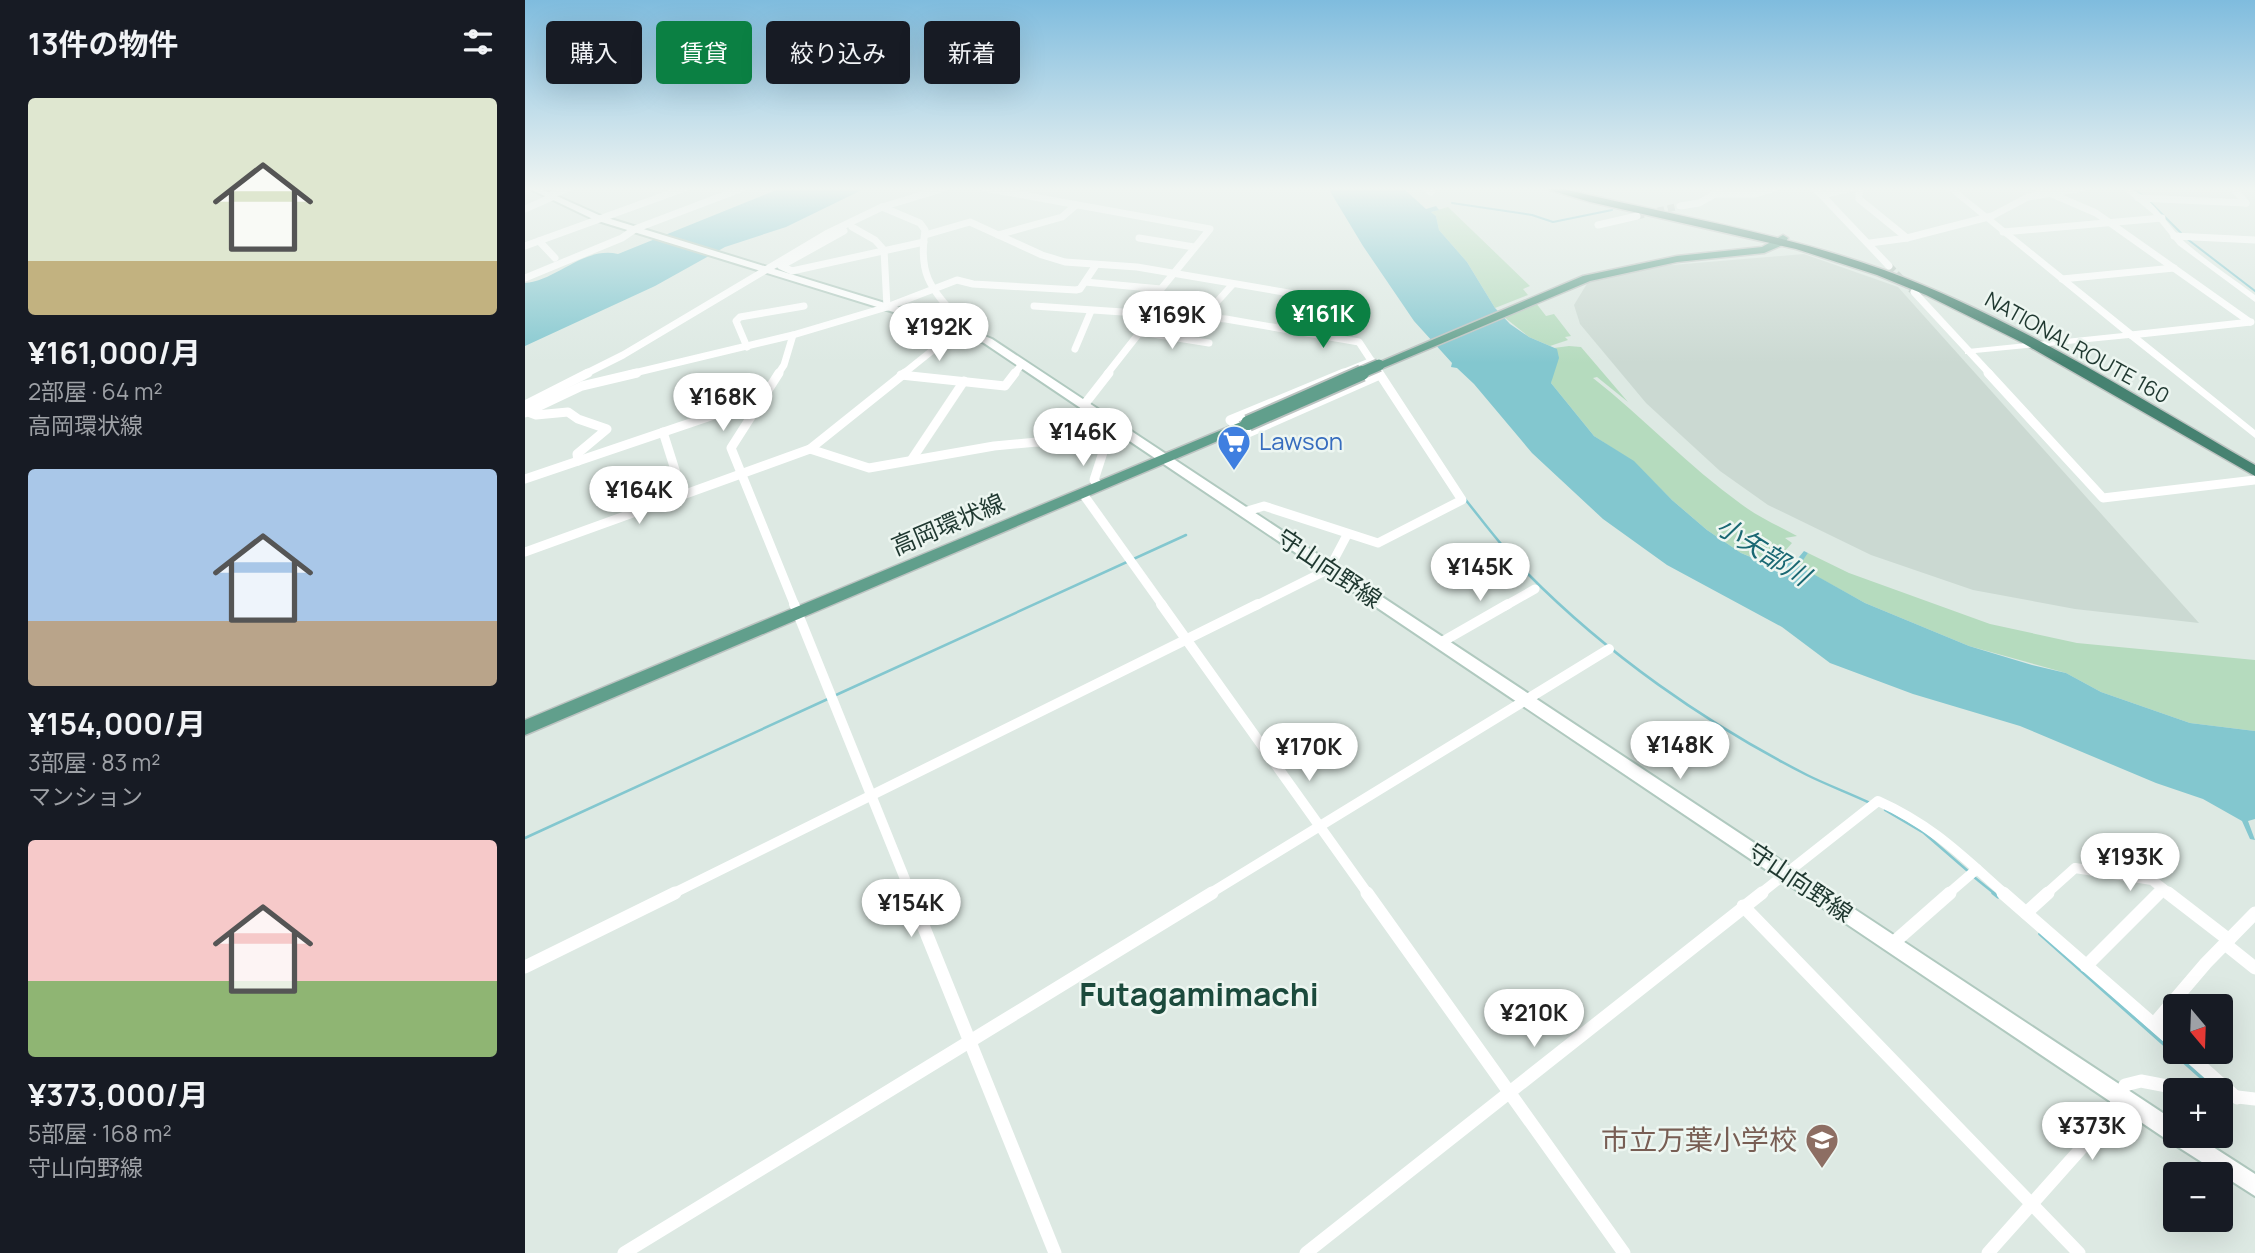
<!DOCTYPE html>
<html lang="ja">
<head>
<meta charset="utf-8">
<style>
  :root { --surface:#171b24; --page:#242831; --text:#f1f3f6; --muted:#9ea1a6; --accent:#0b8043 }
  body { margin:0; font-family:Manrope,"Noto Sans JP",sans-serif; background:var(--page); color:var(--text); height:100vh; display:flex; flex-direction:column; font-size:26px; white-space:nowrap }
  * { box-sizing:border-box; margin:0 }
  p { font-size:23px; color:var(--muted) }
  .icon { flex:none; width:38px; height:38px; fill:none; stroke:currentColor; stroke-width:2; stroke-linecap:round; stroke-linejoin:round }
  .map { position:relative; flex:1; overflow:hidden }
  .details { display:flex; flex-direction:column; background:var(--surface); width:525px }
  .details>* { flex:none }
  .top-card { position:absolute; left:21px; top:21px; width:665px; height:63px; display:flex; gap:14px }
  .needle { width:46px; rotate:161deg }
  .tools { position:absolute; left:1638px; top:994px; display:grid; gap:14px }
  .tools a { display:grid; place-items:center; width:70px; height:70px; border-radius:7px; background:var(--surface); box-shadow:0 7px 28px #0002; font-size:35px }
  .price { position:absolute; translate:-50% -60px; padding:0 16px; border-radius:24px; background:#fff; color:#222; font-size:23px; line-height:46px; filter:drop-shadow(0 2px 4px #0008) }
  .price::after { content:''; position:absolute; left:50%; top:42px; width:21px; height:16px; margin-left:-10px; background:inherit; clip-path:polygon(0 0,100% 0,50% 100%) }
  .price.selected { background:var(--accent); color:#fff }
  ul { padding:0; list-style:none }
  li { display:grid; align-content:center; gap:14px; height:371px; padding:0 28px }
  li span { display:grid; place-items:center; height:217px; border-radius:7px; color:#555 }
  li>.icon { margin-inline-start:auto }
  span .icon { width:126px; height:126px; fill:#fffc; stroke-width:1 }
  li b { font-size:30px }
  h2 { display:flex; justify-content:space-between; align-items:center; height:84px; padding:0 28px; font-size:30px }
  .chip { padding:0 24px; border-radius:7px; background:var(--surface); box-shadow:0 7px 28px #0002; font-size:24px; line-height:63px }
  .chip.selected { background:var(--accent); color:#fff }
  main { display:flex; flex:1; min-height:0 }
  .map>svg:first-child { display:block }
</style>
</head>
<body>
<main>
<section class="details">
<h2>13件の物件<svg class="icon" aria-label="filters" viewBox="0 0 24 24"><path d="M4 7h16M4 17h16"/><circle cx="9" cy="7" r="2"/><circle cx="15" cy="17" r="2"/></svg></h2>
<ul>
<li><span style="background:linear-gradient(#dfe7d0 75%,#c2b280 0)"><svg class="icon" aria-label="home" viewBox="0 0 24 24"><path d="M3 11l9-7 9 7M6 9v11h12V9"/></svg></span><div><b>¥161,000/月</b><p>2部屋 · 64 m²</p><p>高岡環状線</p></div></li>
<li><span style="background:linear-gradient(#a9c7e8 70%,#b9a48a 0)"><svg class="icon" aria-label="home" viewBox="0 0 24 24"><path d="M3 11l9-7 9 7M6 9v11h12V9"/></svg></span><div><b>¥154,000/月</b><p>3部屋 · 83 m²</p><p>マンション</p></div></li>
<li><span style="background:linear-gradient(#f6c9c9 65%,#8fb573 0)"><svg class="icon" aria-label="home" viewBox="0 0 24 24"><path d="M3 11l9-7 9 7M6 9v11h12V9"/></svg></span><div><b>¥373,000/月</b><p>5部屋 · 168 m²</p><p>守山向野線</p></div></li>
</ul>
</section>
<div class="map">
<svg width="1730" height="1253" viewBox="0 0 1730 1253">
  <rect width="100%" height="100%" fill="#dde9e3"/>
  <path fill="#cbd9d2" d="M1279,254l94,33 301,336 -124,-14 -102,-19 -102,-35 -103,-50 -48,-34 -74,-68 -66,-79 -6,-19 14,-23 60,-15z"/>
  <g fill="#b5dbbe">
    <path d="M923,207l82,79 -7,3 5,6 -33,13 -28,-46 -28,-32 -3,-14 -5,-4z"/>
    <path d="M1011,303l10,13 8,-2 17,22 -6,1 3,3 -18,6 -21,-9 -25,-20z"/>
    <path d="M1044,346l12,1 47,55 -31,-25 -4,1c51,40 95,88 148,126 17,13 38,22 56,32l-12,2 7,5 -15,17 -8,-2 -3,5 -25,-10 -34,-23 -35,-30 -38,-38 -40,-26 -43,-53 6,-33 -3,-2z"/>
    <path d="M1283,553l41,20 141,51 87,19 178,17v71l-65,-8 -89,-31 -35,-19 -97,-27 -104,-43 -67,-37z"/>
  </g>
  <g fill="#83c7cf">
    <path d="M256,188h85l-80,39 -61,20 -70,39 -130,60v-63c31,-2 59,-37 93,-29z"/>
    <path d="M803,188h75l23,21 10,-3 3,4 -8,2 5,4 3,14 28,32 28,46 15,16 19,13 28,12 2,9 -8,25 43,53 40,25 38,39 35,30 34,23 24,10 1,-5h3l25,5 10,-12 4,2 -9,13 66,37 104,43 63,19 34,8 35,19 89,31 65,8v88l-7,2 7,19 -5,-1 -8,-18 -39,-22 -47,-16 -136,-57 -107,-32 -83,-31 -48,-36 -115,-62 -64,-46 -71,-66 -58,-69 -17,-16 -6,-1 1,-4 -38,-42 -51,-75z"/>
  </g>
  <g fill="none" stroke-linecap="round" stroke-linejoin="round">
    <g stroke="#83c7cf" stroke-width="2">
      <path d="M1608,188l11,9"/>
      <path d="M1624,201l32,32"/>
      <path d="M927,203l80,12 21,7 59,-12"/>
      <path d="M1661,238l69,53"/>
    </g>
    <g stroke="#83c7cf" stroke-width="2.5">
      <path d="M940,499c20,25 39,51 62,74 80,81 178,150 280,202 20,10 42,18 63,28"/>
      <path d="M311,695l350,-160"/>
      <path d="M1360,810l39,23 45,39"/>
      <path d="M0,838l305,-140"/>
      <path d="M1449,877l21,17"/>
    </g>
    <g stroke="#83c7cf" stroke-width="3.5">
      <path d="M1468,893l5,4"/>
      <path d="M1515,934l163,145 9,5"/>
    </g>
    <g stroke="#b7c6bf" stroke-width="7" stroke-dasharray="7 3.5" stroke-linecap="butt">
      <path d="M1112,216l43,-10"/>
      <path d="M1364,266l25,26"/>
    </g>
    <defs>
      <path id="secondary" d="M3,188h11l62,28 362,111 29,12 1183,782v15h21l59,38v22l-83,-53 -1188,-800 -29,-12 -360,-111z"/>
      <g id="primary">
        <path d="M1258,235l5,3 -3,6 -21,9 -87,9 -87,19 -207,87 -4,1 -6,-4 210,-89 94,-20 85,-9z"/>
        <path d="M723,419l5,1v6l-728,309v-15z"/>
      </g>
      <path id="trunk" d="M1018,188h17c108,27 219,44 324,82 131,48 250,125 371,195v11l-234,-134 -95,-47 -49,-20 -81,-26 -206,-47z"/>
    </defs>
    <use href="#secondary" stroke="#b0c9bf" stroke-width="4"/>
    <use href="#primary" stroke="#bcc3c1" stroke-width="3"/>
    <use href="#trunk" stroke="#bcc3c1" stroke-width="3"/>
    <g stroke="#fff" stroke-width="7">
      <path d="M459,188l226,41 -49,60 -21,43 -33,42"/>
      <path d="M901,188l5,4"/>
      <path d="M1290,188l74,78"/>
      <path d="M1334,188v11l48,39"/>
      <path d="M1513,188l58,25 154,109"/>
      <path d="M1708,188l13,15"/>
      <path d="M1189,194h41l20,-6"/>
      <path d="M1297,195l30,-7"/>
      <path d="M24,196l20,-8"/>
      <path d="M1613,198l108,5"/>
      <path d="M1155,206l19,-3 20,-11"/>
      <path d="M357,207l38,16 5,7c-7,46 6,58 35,91l-1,8 -56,45"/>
      <path d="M0,209l27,-12"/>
      <path d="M1073,225l39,-9"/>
      <path d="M327,227l23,13 9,10 3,57"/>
      <path d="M319,231l-63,35 11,5 132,-29"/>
      <path d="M1478,232l159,-14"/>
      <path d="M400,235l45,-13 72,33 23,7 72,5 199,34"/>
      <path d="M473,235l64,-18 14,-12"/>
      <path d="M1649,236l81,4"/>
      <path d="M614,238l55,9"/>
      <path d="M14,241l16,17"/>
      <path d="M1345,243l37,-5 85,-22 36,-19 54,-9"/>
      <path d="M0,246l160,-58"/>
      <path d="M0,278l97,-40 13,-9 108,-41"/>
      <path d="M1537,279l112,-11"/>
      <path d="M560,282l76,7"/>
      <path d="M1389,292l76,82"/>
      <path d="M631,298l58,7 19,-21"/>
      <path d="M509,306l192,13 133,23 21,32"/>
      <path d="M615,332l69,11"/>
      <path d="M1606,335l120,-13"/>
      <path d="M222,347l-11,-26 4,-4 64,-11"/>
      <path d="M550,349l16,-38"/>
      <path d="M60,374l38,-19 203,-121 56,-27 63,-19"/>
      <path d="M105,374l163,-39 94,-28 70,-27 16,4 103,6 4,-1 16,-24"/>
      <path d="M253,374l6,-9 9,-30"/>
      <path d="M489,374l8,-10"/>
      <path d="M815,374l32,-13"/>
    </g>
    <g stroke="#fff" stroke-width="9">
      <path d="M254,373l-48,75 64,158"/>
      <path d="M819,373l-114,47 16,14 134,-59"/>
      <path d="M1463,373l115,125 152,-18"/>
      <path d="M376,375l104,11 10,-13"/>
      <path d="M0,405l63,-32"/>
      <path d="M559,405l25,-32"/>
      <path d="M3,412l8,3 32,-3 10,7 29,10 -30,25 1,7"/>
      <path d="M0,413l57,-27 55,-13"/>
      <path d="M138,432l20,63"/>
      <path d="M285,449l59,19 125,-22 43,-4 69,1"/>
      <path d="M387,459l52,-78"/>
      <path d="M0,479l236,-80"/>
      <path d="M574,486l-5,-6 12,-37 12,-16"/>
      <path d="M558,494l80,112"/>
      <path d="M719,512l20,-6 114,37 84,-43 -83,-127"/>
      <path d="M0,552l285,-103 95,-76"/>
      <path d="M730,606l74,-37 18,-34"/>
      <path d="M980,606l30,-17"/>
    </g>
    <g stroke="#fff" stroke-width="10">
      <path d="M269,604l117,290"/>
      <path d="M636,604l207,290"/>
      <path d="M915,643l68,-39"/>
      <path d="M147,894l586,-290"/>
      <path d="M684,894l400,-245"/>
      <path d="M1235,894l118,-93c54,24 84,55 127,93"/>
      <path d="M1423,894l29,-25"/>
      <path d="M1521,894l29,-26 77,12 18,14"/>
      <path d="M1633,894l5,-5"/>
    </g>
    <g stroke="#fff" stroke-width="13">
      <path d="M385,893l145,360"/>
      <path d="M842,893l257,360"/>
      <path d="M1478,893l172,150"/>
      <path d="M1643,893l61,47"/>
      <path d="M1218,906l336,347"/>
      <path d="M1501,913l22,-20"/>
      <path d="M1367,944l58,-51"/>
      <path d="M1700,944l30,24"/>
      <path d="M1561,966l73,-73"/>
      <path d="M0,967l150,-74"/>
      <path d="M1629,1024l52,-61 49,-50"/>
      <path d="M1660,1052l52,46"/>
      <path d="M1696,1095l34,4"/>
      <path d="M99,1253l588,-360"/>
      <path d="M781,1253l456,-360"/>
      <path d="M1463,1253l123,-138 14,-30 16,-4 47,9"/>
    </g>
    <g fill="#fff" fill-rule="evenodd">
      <path d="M1421,188h9l300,242v8l-126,-100 -164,16v-4l3,-1 155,-16z"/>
      <path d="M1597,188c26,0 46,39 64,55 21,18 46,35 69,52v7l-77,-57 -25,-31z"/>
    </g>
    <use href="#secondary" fill="#fff" fill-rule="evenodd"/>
    <use href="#primary" fill="#619f8c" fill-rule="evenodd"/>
    <use href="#trunk" fill="#468271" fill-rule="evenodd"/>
    <defs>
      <path id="primary-bridge-far1" d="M833,374l21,-9"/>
      <path id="primary-bridge" d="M723,423l114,-50"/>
    </defs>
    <use href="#primary-bridge-far1" stroke="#bcc3c1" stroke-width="14" stroke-linecap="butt"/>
    <use href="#primary-bridge" stroke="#bcc3c1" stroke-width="18" stroke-linecap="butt"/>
    <use href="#primary-bridge-far1" stroke="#619f8c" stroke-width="11"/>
    <use href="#primary-bridge" stroke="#619f8c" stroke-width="14"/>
  </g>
  <linearGradient id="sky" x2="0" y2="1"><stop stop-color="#7fbcde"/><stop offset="0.52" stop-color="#f0f5f2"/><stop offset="1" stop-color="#f0f5f2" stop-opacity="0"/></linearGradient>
  <rect width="1730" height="363" fill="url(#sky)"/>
  <defs>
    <symbol id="supermarket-pin" viewBox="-11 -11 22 30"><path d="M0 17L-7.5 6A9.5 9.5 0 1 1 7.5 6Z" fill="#3f7fe0" stroke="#edf6f1"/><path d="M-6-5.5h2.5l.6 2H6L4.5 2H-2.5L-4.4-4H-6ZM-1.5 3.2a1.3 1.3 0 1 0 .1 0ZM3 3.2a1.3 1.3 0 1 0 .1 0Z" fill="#fff"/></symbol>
    <symbol id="school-pin" viewBox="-11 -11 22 30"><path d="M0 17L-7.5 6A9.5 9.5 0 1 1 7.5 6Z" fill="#8d6e63" stroke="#edf6f1"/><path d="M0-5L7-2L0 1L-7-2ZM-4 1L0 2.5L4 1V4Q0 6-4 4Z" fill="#fff"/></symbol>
  </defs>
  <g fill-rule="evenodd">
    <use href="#supermarket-pin" x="690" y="423" width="38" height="52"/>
    <use href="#school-pin" x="1278" y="1121" width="38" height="52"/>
  </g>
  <g text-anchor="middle" stroke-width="5" stroke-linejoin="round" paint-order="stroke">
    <g font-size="21" fill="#1f3830" stroke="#edf6f1">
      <text transform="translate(1552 348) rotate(29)" y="7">NATIONAL ROUTE 160</text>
    </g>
    <g font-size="24" fill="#366cbe" stroke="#edf6f1" text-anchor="start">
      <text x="734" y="450">Lawson</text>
    </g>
    <g font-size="24" fill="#1f3830" stroke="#edf6f1">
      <text transform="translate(423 525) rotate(-23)" y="8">高岡環状線</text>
      <text transform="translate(804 569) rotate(34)" y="8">守山向野線</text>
      <text transform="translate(1275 883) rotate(34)" y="8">守山向野線</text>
    </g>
    <g font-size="26" font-style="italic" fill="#1a6873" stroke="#edf6f1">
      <text transform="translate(1238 551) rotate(32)" y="9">小矢部川</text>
    </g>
    <g font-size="28" fill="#785e54" stroke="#edf6f1" text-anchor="end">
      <text x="1272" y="1150">市立万葉小学校</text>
    </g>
    <g font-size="32" font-weight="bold" fill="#1b4a3c" stroke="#edf6f1">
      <text x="674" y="1006">Futagamimachi</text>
    </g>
  </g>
</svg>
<div class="tools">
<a><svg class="needle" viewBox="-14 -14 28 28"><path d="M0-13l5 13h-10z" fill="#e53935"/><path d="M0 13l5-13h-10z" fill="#9ea1a6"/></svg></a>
<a>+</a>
<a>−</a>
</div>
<b class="price selected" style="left:798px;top:350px">¥161K</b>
<b class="price" style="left:647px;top:351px">¥169K</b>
<b class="price" style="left:414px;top:363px">¥192K</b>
<b class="price" style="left:198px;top:433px">¥168K</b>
<b class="price" style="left:558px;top:468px">¥146K</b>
<b class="price" style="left:114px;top:526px">¥164K</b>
<b class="price" style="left:955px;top:603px">¥145K</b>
<b class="price" style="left:1155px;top:781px">¥148K</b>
<b class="price" style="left:784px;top:783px">¥170K</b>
<b class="price" style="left:1605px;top:893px">¥193K</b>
<b class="price" style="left:386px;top:939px">¥154K</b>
<b class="price" style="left:1009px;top:1049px">¥210K</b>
<b class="price" style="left:1567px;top:1162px">¥373K</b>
<div class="top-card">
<a class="chip">購入</a>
<a class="chip selected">賃貸</a>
<a class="chip">絞り込み</a>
<a class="chip">新着</a>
</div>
</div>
</main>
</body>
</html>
